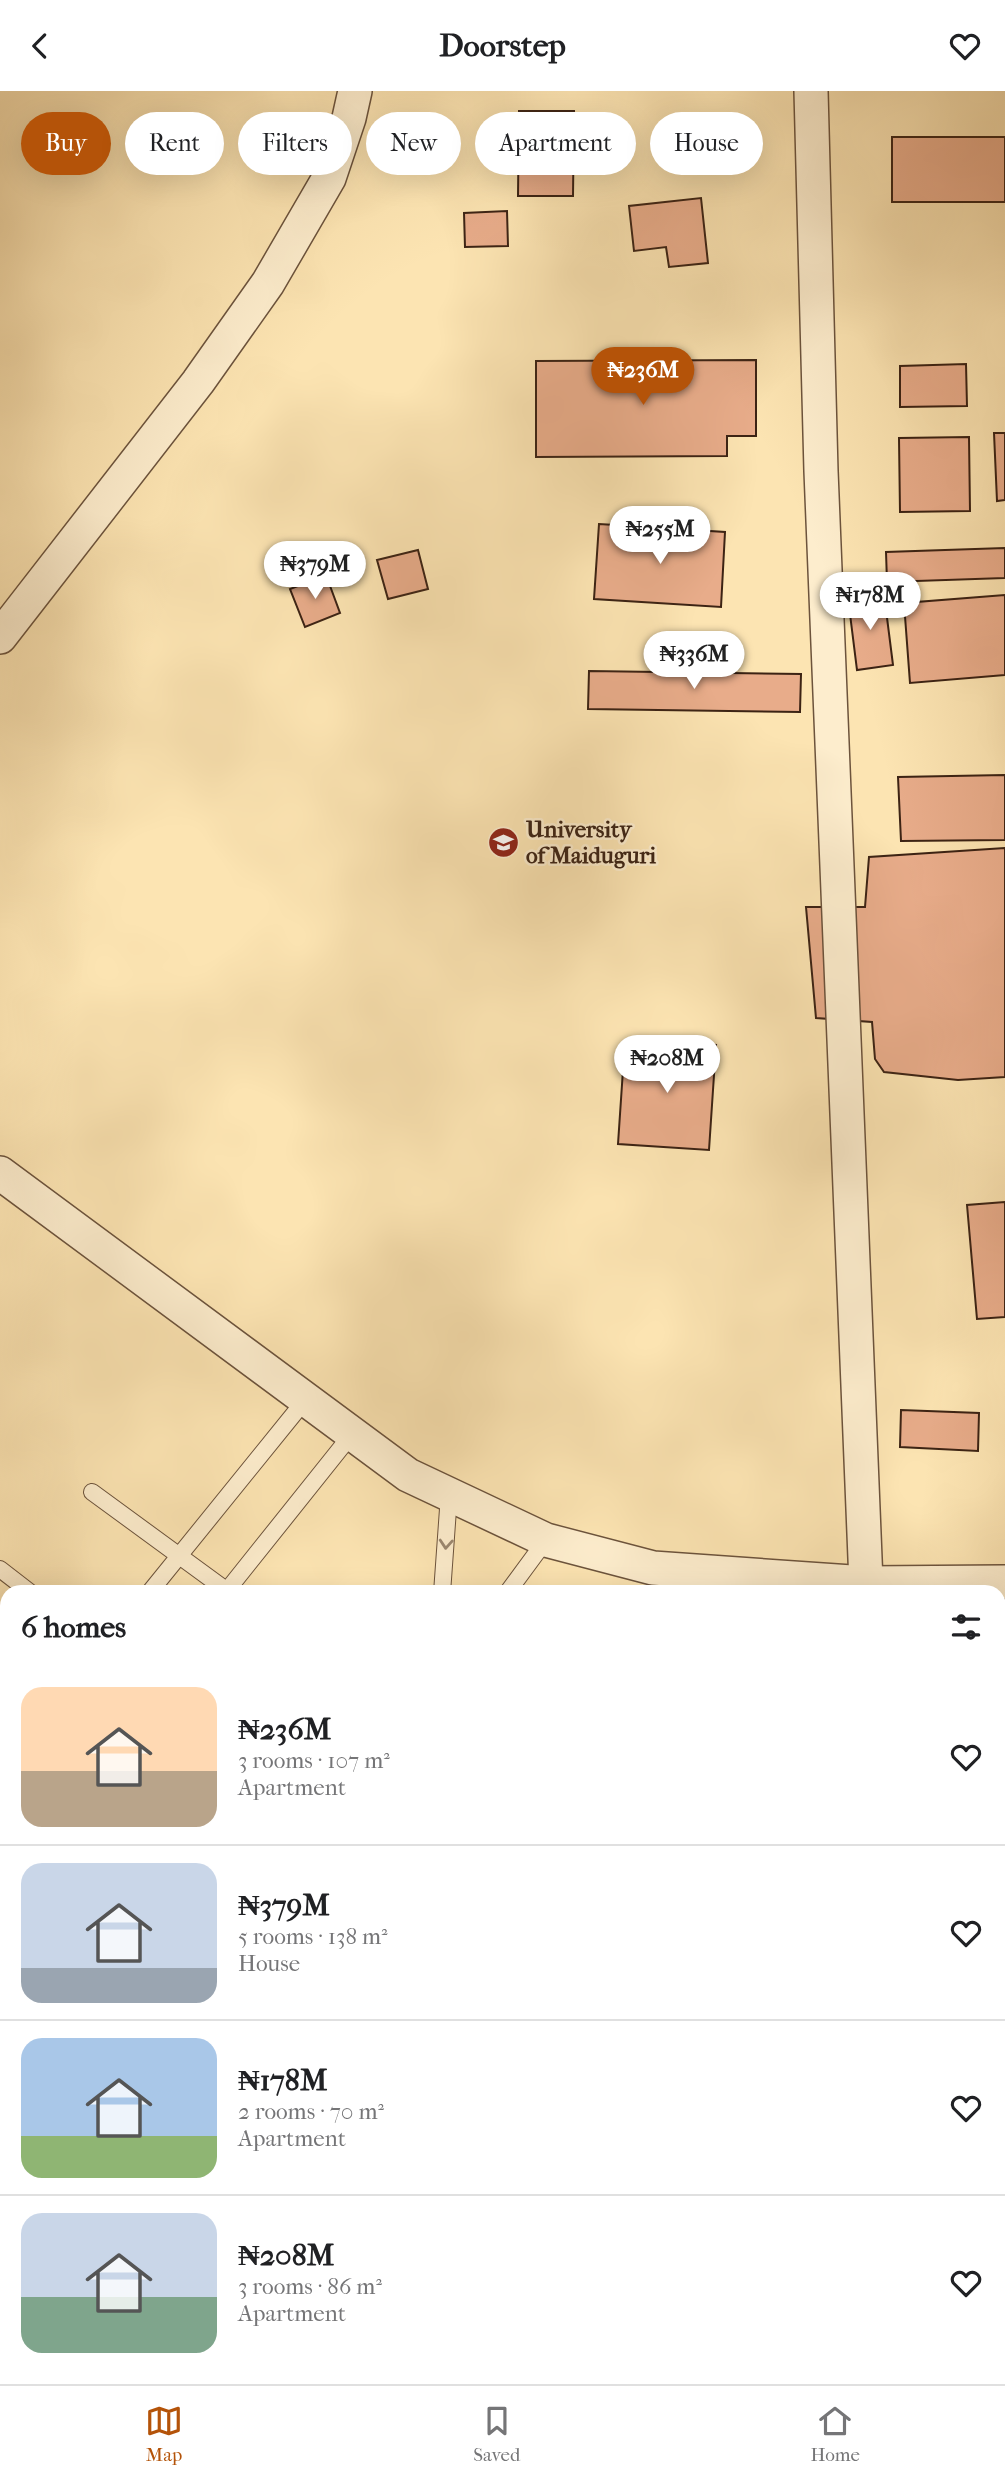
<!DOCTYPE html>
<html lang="en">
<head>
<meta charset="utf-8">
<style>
  :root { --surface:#fff; --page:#f2f2f2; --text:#202124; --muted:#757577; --line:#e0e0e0; --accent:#b45309 }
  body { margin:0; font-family:"IM FELL French Canon",serif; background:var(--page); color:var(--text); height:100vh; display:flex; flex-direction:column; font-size:26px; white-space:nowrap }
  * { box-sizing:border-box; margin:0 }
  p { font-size:23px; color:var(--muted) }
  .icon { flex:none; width:38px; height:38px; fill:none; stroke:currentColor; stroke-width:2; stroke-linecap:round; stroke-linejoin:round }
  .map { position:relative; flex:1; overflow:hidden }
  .sheet { position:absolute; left:0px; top:1494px; width:1006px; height:800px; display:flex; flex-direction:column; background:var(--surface); border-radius:21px 21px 0 0; box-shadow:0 7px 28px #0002 }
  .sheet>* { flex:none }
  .banner { position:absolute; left:21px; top:21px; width:964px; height:63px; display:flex; gap:14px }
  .price { position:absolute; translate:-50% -60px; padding:0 16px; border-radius:24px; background:#fff; color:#222; font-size:23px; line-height:46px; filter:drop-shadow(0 2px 4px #0008) }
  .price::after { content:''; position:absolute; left:50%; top:42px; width:21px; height:16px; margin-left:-10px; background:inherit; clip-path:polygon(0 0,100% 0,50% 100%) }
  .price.on { background:var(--accent); color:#fff }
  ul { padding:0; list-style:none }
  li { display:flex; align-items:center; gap:21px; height:175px; padding:0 21px }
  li+li { border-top:2px solid var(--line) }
  li span { display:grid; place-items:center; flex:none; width:196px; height:140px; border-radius:21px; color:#555 }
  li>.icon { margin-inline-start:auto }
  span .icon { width:84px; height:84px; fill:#fffc; stroke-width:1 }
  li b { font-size:30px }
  h2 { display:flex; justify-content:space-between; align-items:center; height:84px; padding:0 21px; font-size:30px }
  .chip { padding:0 24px; border-radius:32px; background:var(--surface); box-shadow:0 7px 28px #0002; font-size:24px; line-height:63px }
  .chip.on { background:var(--accent); color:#fff }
  header { display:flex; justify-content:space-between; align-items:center; height:91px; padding:0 21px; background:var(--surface); font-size:32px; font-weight:800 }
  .dock { display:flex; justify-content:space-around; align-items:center; height:98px; border-top:2px solid var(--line); background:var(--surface); font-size:19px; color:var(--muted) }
  .dock a { display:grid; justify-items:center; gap:4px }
  .dock .on { color:var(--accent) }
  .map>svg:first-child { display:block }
</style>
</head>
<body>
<header><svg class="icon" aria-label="back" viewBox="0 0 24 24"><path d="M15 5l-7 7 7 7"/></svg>Doorstep<svg class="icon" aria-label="heart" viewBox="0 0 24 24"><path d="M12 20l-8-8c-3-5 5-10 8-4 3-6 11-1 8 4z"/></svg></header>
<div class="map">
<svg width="1005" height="2293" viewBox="0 0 1005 2293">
  <rect width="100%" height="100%" fill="#fce4b2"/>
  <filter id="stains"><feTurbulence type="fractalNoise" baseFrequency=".00286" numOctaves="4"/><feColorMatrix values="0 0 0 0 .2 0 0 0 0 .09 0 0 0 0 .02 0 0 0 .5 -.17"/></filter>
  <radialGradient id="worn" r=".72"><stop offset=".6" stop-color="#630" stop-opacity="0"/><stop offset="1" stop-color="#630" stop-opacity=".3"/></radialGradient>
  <g fill="#e8ac8a" stroke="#3c2314" stroke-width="2">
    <path d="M519,20h55l-1,85h-55z"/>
    <rect x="892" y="46" width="113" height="65"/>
    <path d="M701,107l7,65 -39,4 -3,-20 -32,4 -5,-45z"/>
    <path d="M507,120l1,35 -43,1 -1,-34z"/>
    <path d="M756,269v76h-29v20l-191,1v-96z"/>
    <path d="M966,273l1,42 -67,1v-41z"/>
    <path d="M994,342h11v67l-8,1z"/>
    <path d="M969,346l1,74 -70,1 -1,-74z"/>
    <path d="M599,433l126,8 -4,75 -127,-8z"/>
    <path d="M1005,457v30l-118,4 -1,-30z"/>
    <path d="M418,459l10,39 -40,10 -11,-39z"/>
    <path d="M326,484l14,38 -35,14 -15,-38z"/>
    <path d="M884,503l9,71 -36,5 -9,-72z"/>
    <path d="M1005,504v80l-95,8 -6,-80z"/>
    <path d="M589,580l212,3 -1,38 -212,-3z"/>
    <path d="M1005,684v65l-104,1 -3,-64z"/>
    <path d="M1005,757v229l-47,3 -74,-8 -9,-13 -3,-37 -56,-4 -10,-111h59l4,-50z"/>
    <path d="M625,949l91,5 -7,105 -91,-6z"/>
    <path d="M1005,1111v115l-28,2 -10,-114z"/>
    <path d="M901,1319l78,3 -1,38 -78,-4z"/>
    <path d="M0,1549l7,5v263l-7,-5z"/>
  </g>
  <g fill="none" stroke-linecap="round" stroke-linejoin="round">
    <defs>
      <g id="lane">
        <path d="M92,1401l138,101"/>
        <path d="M0,1478l31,24"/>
        <path d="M149,1502l157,-194"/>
        <path d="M225,1502l127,-159"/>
        <path d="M442,1502l7,-98"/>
        <path d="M507,1502l39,-53"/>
        <path d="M566,2287l4,6"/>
      </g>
      <g id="street">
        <path d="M811,0l10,380 45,1112"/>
        <path d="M0,546l198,-255 70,-99 61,-105 20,-60 6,-27"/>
        <path d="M0,1082l408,302 138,65 107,28 213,15 139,-1"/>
      </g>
    </defs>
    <use href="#lane" stroke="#6c533c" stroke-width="18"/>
    <use href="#street" stroke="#6c533c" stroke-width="36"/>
    <path stroke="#3c2314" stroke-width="4.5" stroke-dasharray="5 3.5" stroke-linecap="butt" d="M295,2293l6,-6"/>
    <use href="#lane" stroke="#fdedcd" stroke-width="16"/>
    <use href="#street" stroke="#fdedcd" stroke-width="33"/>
  </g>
  <defs><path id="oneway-chevron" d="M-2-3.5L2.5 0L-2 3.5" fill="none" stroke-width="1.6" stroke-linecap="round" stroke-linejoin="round" transform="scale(1.75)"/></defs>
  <use stroke="#9c8870" href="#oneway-chevron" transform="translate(446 1453) rotate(94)"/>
  <defs>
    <symbol id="university-disc" viewBox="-11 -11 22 22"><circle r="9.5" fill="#8f2418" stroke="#fdedcd"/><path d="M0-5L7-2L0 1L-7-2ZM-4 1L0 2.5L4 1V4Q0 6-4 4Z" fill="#fff"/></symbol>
  </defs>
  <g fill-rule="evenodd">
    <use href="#university-disc" x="486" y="734" width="35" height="35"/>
  </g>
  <g text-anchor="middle" stroke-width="5" stroke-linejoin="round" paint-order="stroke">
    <g font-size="23" font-weight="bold" fill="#3c2314" stroke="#fdedcd" text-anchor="start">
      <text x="526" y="746">University<tspan x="526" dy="26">of Maiduguri</tspan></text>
    </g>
  </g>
  <rect width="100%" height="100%" filter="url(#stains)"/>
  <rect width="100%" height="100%" fill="url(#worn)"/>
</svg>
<b class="price on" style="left:643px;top:316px">₦236M</b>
<b class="price" style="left:660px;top:475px">₦255M</b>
<b class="price" style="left:315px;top:510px">₦379M</b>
<b class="price" style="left:870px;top:541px">₦178M</b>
<b class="price" style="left:694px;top:600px">₦336M</b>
<b class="price" style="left:667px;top:1004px">₦208M</b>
<div class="banner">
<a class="chip on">Buy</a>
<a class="chip">Rent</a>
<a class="chip">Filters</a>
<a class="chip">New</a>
<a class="chip">Apartment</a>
<a class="chip">House</a>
</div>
<section class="sheet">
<h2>6 homes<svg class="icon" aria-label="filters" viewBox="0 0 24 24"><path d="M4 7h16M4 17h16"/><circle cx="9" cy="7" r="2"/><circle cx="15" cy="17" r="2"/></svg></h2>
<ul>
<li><span style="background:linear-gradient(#ffd9b3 60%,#b9a48a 0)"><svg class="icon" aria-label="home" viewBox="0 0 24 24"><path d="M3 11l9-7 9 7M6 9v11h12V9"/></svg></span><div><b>₦236M</b><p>3 rooms · 107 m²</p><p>Apartment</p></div><svg class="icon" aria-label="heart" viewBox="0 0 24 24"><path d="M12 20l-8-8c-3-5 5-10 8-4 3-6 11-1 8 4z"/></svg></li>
<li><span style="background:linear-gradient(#c9d6e8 75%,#9aa5b1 0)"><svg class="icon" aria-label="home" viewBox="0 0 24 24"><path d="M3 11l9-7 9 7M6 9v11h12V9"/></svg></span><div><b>₦379M</b><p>5 rooms · 138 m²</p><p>House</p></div><svg class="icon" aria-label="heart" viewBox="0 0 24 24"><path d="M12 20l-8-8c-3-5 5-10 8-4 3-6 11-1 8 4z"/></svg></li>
<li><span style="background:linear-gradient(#a9c7e8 70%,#8fb573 0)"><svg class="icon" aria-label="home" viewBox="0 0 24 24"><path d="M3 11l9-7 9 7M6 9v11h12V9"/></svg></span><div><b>₦178M</b><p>2 rooms · 70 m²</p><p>Apartment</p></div><svg class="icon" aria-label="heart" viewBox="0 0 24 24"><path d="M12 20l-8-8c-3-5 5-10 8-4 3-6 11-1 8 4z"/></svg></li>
<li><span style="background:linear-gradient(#c9d6e8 60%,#7fa58c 0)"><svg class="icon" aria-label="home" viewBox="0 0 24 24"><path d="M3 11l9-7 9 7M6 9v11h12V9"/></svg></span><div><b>₦208M</b><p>3 rooms · 86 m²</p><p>Apartment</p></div><svg class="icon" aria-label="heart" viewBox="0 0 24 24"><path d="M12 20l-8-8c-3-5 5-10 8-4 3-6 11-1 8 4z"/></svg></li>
</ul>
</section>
</div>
<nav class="dock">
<a class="on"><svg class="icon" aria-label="map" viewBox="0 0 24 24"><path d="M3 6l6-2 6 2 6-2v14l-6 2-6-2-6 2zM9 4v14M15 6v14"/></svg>Map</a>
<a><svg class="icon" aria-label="saved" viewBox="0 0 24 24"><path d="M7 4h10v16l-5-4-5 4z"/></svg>Saved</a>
<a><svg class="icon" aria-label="home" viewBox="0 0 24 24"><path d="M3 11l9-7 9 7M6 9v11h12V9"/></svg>Home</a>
</nav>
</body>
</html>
